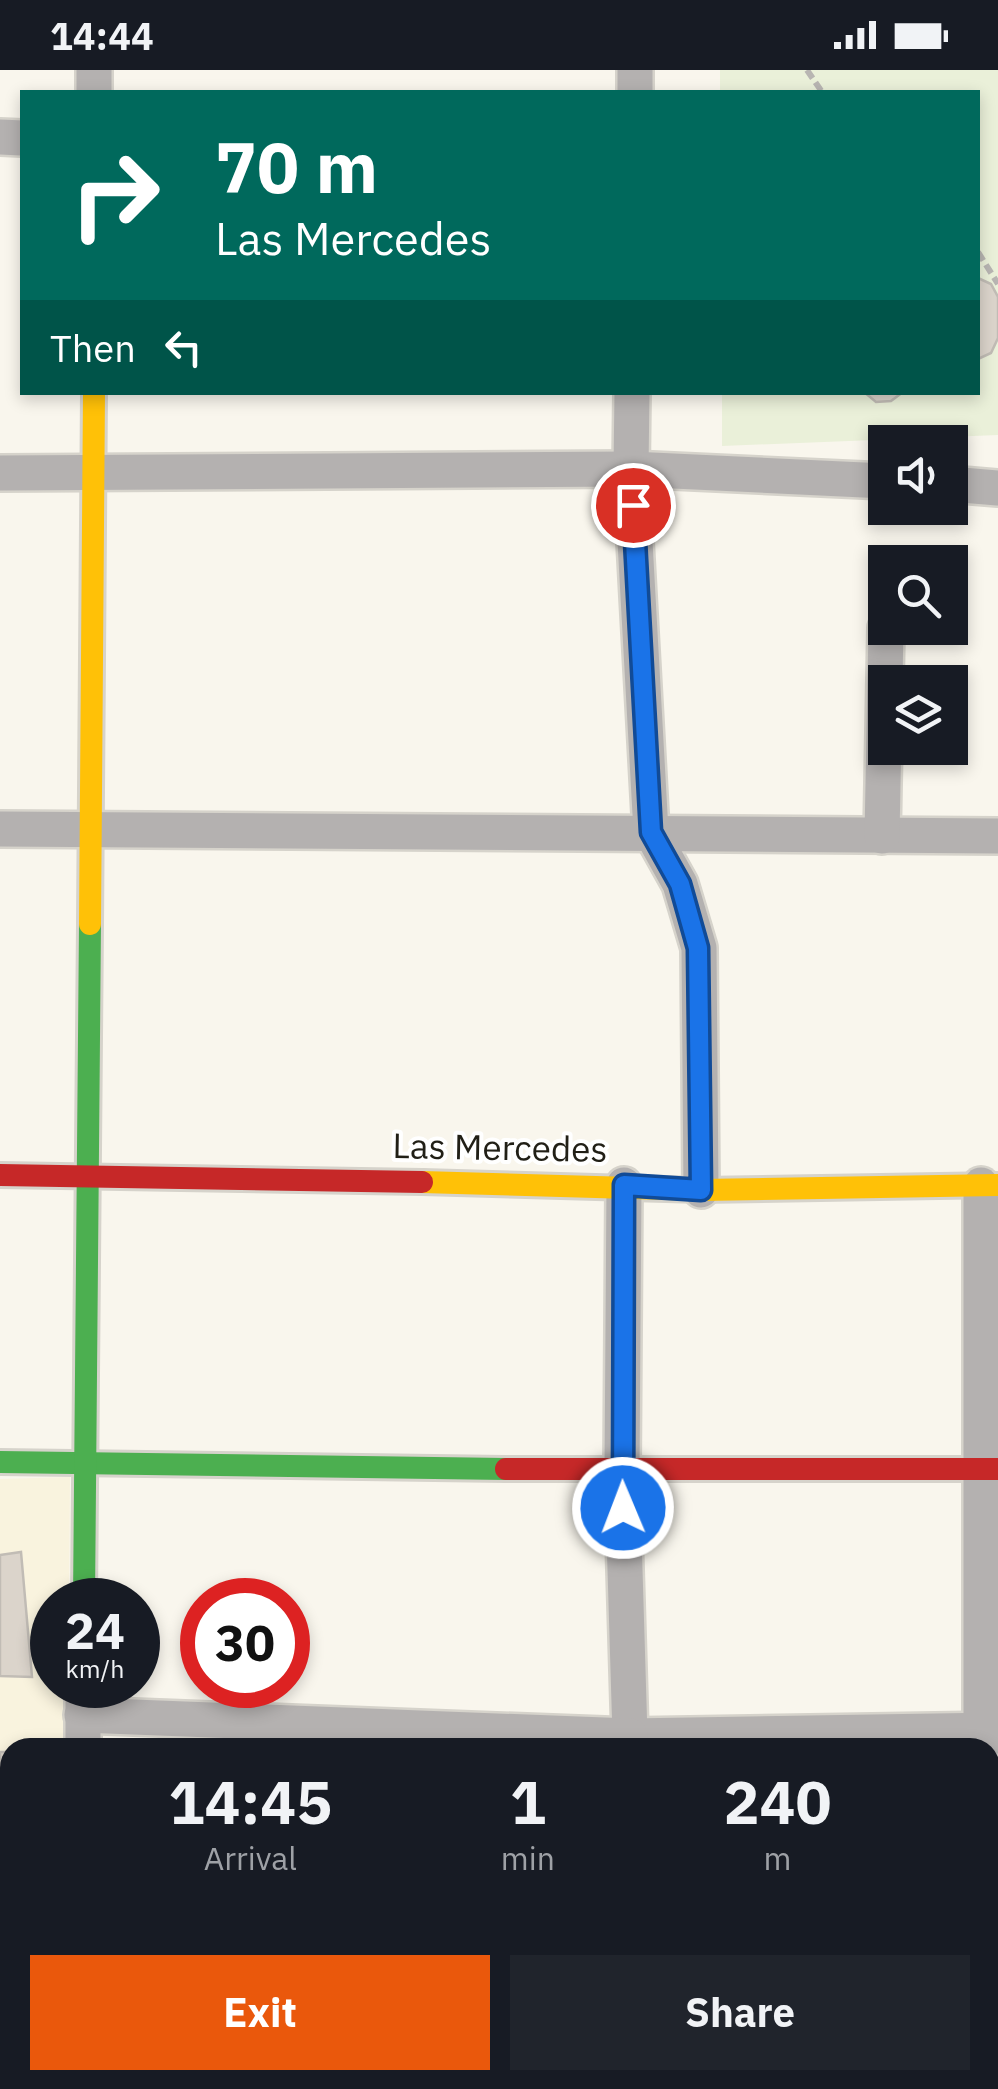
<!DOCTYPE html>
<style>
body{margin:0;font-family:"IBM Plex Sans",sans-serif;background:#20242c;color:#f1f3f6;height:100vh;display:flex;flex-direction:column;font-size:38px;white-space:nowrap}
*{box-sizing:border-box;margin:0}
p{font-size:32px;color:#9ea1a6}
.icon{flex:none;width:55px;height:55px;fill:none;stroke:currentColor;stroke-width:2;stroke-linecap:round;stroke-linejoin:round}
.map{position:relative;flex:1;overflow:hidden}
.sheet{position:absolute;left:0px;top:1668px;width:1000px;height:352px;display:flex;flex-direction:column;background:#171b24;border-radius:30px 30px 0 0;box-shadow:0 5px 15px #0003}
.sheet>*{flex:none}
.banner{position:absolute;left:20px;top:20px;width:960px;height:305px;border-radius:0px;box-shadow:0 5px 15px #0003;background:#00695c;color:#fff;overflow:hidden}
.fabs{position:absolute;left:868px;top:355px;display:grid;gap:20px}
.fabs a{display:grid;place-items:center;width:100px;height:100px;border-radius:0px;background:#171b24;box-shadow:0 5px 15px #0003;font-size:50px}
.speed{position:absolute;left:30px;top:1508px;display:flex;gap:20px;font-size:50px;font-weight:700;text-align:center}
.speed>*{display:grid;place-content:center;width:130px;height:130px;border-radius:50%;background:#171b24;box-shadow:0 5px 15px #0003;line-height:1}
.speed small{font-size:25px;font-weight:400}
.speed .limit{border:15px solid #d22;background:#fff;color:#111}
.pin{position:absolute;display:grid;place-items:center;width:85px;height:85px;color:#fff;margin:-42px;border:5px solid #fff;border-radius:50%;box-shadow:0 2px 10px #0007}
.me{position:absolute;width:110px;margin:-55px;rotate:359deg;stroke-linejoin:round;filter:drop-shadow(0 0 8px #0008)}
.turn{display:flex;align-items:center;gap:35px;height:210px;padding:0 30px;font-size:45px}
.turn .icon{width:130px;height:130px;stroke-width:2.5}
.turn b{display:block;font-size:70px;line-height:85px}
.then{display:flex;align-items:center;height:95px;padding:0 30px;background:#0003;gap:20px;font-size:38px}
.eta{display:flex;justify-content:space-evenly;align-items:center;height:170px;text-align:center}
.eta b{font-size:60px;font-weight:700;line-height:70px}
.primary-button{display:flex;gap:20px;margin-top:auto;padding:20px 30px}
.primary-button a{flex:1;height:115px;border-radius:0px;background:#ea580c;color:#fff;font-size:40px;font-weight:700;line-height:115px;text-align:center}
.primary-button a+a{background:#20242c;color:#f1f3f6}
.status{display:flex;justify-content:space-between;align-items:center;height:70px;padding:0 50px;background:#171b24;direction:ltr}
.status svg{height:28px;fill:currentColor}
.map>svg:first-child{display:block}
.built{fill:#f9f3de}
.green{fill:#eaf0d9}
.building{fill:#dbd4cb;stroke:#c1bcb5;stroke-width:2.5}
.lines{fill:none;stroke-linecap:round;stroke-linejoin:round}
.street-casing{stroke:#d6d3cb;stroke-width:40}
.fast-casing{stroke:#d6d3cb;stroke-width:28}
.slow-casing{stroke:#d6d3cb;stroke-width:28}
.jam-casing{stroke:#d6d3cb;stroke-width:28}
.path{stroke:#b8b5b2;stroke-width:6;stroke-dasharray:10 5;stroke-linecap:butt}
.street{stroke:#b4b1b0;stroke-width:35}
.fast{stroke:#4caf50;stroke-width:22}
.slow{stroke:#ffc107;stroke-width:22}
.jam{stroke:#c62828;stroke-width:22}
.route-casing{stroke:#114b97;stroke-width:25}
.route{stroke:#1a73e8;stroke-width:18}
.labels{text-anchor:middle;stroke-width:8;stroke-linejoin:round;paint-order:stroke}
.street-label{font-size:35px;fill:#211f16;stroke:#fff}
</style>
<div class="status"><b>14:44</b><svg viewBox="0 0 49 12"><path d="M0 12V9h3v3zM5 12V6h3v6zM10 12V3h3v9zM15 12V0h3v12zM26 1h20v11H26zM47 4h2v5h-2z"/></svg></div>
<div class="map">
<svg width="998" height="2019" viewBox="0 0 998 2019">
<rect width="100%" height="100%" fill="#f9f6ed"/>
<path class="built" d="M70 1407 69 1530H52V1615H69L68 1677 10 1678V1799H0V1409Z"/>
<g class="green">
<path d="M720 0H998V365L722 376V323L978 322V22H720Z"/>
<path d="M0 1809H10V2010H58L57 2019H0Z"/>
</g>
<g class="building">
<path d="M978 208 991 214 998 227V268L991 283 978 289Z"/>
<path d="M864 322H903L891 331 876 332Z"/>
<path d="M21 1482 32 1607 0 1606V1485Z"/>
<rect x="0" y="1682" width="10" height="52"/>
</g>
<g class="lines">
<defs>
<g id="street">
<path d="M94 0V22"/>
<path d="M635 22V0"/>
<path d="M0 67 22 68"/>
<path d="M632 322 631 399 651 762 680 814 699 878 701 1120"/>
<path d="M0 403 631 399 885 411"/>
<path d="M950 414 998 418"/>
<path d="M0 759 998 766"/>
<path d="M882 766 886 558"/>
<path d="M624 1115 622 1400 630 1666 998 1660"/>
<path d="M82 1645 630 1666"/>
<path d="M83 1678V1615"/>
<path d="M981 1678V1115"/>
<path d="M83 2019V2010"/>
</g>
<g id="fast">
<path d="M0 1392 506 1399"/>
<path d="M84 1530 90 854"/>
</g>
<g id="slow">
<path d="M90 854 94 322"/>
<path d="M422 1112 701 1120 998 1115"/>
</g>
<g id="jam">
<path d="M0 1105 422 1112"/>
<path d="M506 1399H998"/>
</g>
</defs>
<use href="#street" class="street-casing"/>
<use href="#fast" class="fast-casing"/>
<use href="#slow" class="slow-casing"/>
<use href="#jam" class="jam-casing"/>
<g class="path">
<path d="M807 0 822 22"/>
<path d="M978 182 998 214"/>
</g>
<use href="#street" class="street"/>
<use href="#fast" class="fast"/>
<use href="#slow" class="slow"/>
<use href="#jam" class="jam"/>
</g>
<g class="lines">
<defs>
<path id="route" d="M623 1438 624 1115 701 1120 698 878 680 814 651 762 633 435"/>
</defs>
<use href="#route" class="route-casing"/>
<use href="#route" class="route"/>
</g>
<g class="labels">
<g class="street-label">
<text transform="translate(500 1078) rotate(1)" y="12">Las Mercedes</text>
</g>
</g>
</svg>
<div class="fabs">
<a><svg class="icon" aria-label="sound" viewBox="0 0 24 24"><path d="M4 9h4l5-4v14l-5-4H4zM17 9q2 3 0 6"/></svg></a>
<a><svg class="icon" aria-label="search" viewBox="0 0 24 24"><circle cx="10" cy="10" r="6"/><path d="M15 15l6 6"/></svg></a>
<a><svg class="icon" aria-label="layers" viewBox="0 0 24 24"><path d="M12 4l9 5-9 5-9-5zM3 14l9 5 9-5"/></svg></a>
</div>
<div class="speed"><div>24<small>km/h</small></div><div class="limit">30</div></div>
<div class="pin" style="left:633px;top:435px;background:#d93025"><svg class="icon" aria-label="arrive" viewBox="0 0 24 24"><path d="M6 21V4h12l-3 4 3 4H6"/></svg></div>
<svg class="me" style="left:623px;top:1438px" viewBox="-20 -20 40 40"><circle r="17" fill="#1a73e8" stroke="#fff" stroke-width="3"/><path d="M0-11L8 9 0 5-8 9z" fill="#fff"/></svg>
<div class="banner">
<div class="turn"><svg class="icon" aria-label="right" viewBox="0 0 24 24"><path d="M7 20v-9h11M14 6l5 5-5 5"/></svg><div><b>70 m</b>Las Mercedes</div></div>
<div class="then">Then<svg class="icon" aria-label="left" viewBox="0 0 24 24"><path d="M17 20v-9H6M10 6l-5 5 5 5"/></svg></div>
</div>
<section class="sheet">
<div class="eta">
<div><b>14:45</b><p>Arrival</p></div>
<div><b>1</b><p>min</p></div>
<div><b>240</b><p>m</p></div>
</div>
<div class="primary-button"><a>Exit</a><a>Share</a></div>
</section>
</div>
